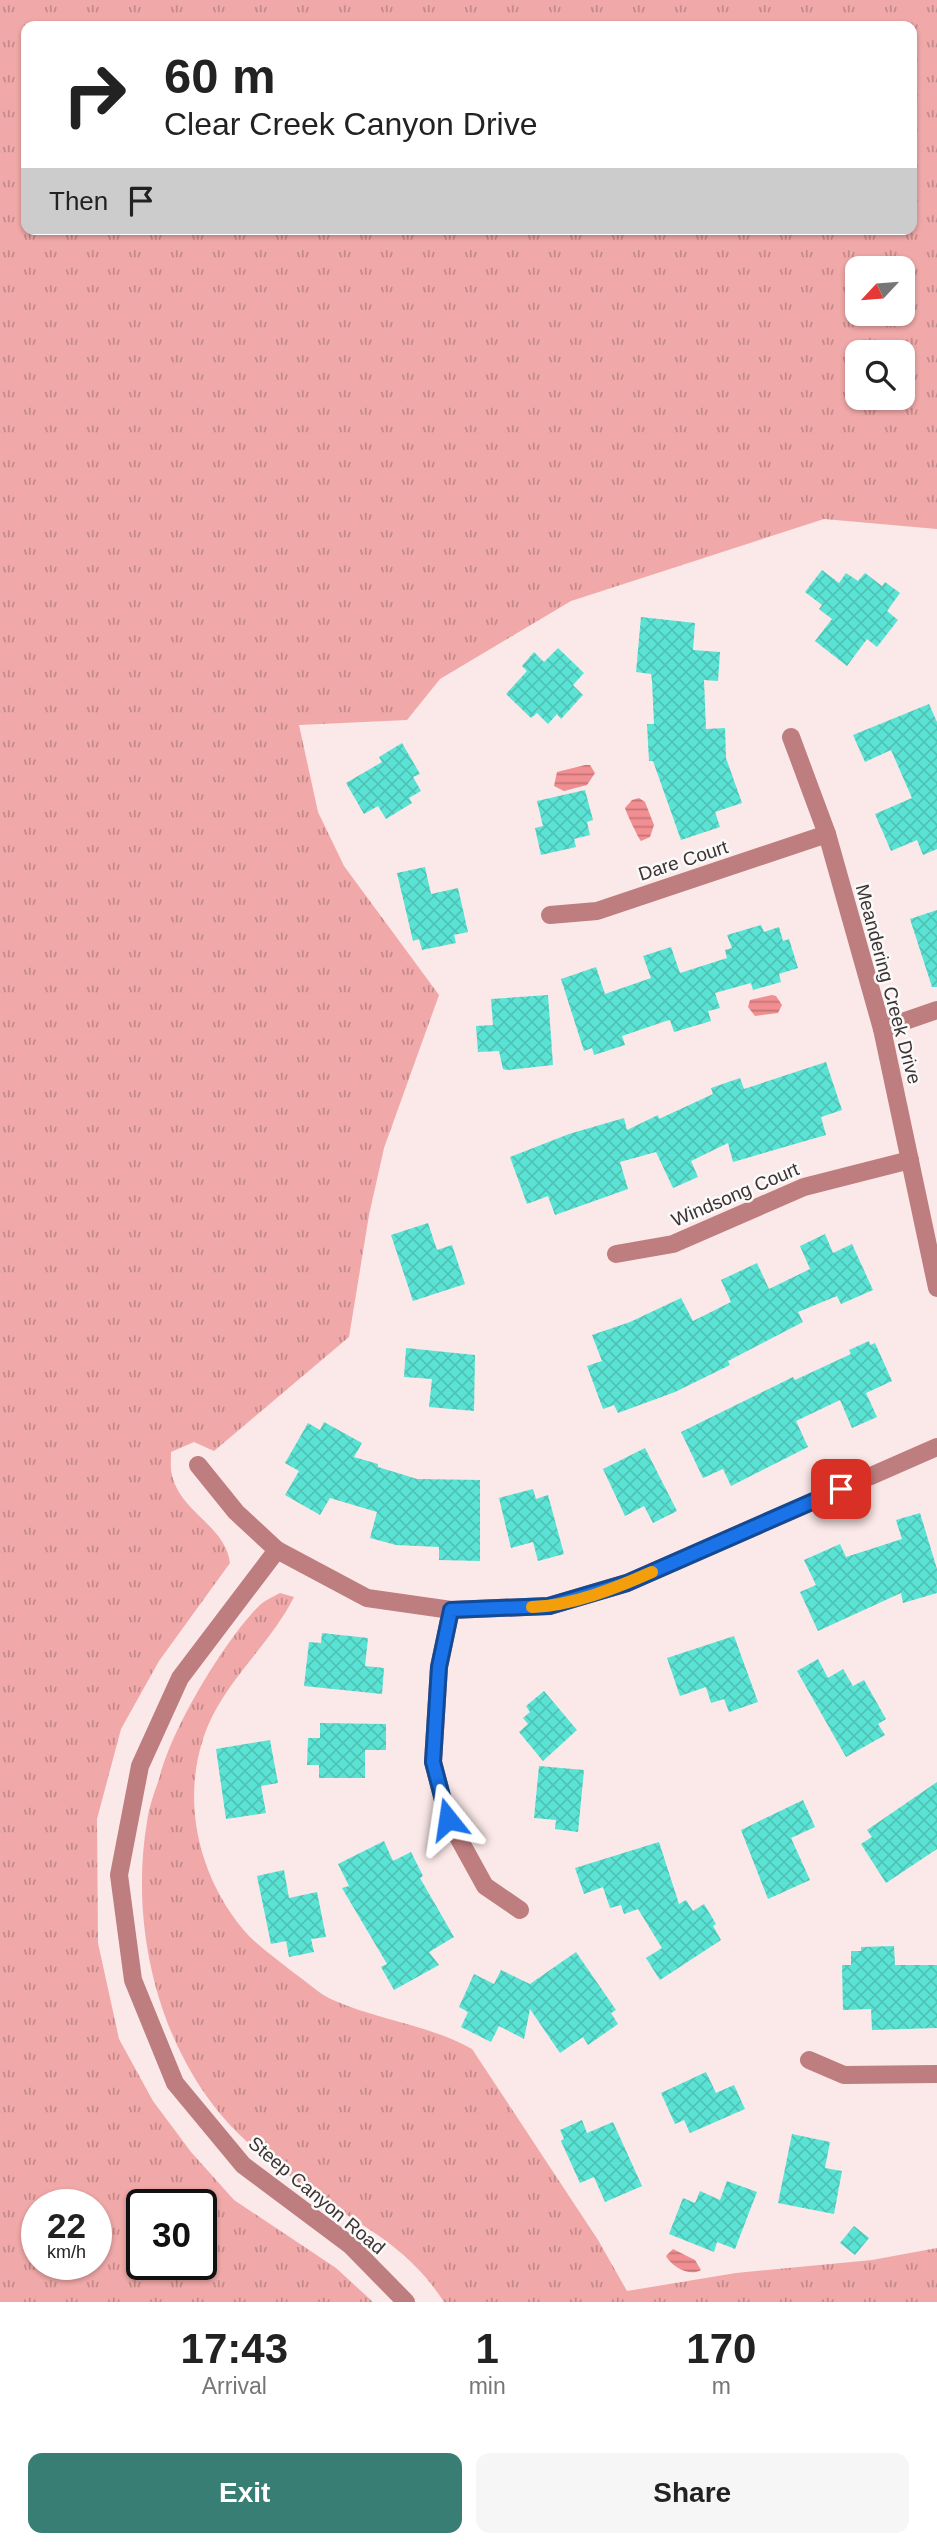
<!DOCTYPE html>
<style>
body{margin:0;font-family:Arial,sans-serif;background:#f6f6f6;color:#222;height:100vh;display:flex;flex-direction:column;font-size:26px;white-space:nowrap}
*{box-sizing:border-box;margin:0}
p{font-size:23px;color:#767676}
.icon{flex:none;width:38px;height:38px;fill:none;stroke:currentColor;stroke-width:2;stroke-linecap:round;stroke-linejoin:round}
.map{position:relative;height:2302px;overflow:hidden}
.side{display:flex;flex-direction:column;background:#fff;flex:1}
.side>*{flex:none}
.hud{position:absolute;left:21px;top:21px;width:896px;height:214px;border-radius:14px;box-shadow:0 2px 5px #0004;background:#fff;color:#222;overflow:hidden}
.needle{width:46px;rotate:244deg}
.buttons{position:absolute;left:845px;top:256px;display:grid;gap:14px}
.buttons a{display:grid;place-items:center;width:70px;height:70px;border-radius:14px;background:#fff;box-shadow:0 2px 5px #0004;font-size:35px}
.speed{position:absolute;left:21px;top:2189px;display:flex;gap:14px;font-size:35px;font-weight:700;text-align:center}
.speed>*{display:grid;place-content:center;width:91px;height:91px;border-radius:50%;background:#fff;box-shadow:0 2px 5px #0004;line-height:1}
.speed small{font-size:18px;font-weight:400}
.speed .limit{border:4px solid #111;border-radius:10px;background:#fff;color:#111}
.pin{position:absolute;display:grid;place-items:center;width:60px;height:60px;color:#fff;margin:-30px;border-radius:14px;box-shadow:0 4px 10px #0006}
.me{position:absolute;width:77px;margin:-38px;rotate:345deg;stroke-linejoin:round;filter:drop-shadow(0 0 5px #0008)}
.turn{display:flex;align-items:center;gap:24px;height:147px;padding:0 28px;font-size:32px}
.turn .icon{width:91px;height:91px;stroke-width:2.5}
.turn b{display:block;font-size:49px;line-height:60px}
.then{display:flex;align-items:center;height:66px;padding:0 28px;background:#0003;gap:14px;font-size:26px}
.eta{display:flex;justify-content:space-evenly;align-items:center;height:119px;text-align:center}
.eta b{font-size:42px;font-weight:700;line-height:49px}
.cta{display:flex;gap:14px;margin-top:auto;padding:14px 28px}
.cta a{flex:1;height:80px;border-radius:14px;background:#387e75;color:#fff;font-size:28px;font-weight:700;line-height:80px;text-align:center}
.cta a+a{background:#f6f6f6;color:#222}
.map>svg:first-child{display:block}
.grass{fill:url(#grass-tufts);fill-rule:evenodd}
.water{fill:url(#water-rules)}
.building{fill:url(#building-cross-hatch)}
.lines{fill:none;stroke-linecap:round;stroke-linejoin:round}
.minor{stroke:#be7d7e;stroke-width:18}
.route-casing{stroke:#114b97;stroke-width:18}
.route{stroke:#1a73e8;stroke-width:12}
.slow{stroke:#f59e0b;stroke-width:12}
.labels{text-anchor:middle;stroke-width:5;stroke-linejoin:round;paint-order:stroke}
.street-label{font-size:19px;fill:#3e3232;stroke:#fafafa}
</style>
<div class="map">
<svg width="937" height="2302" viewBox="0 0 937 2302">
<defs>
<pattern id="grass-tufts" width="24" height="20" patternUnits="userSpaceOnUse" patternTransform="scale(1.75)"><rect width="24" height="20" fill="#f0a8a8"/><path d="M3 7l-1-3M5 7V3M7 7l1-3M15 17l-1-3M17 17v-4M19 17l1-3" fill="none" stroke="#c48989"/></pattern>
<pattern id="water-rules" width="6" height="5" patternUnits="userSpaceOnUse" patternTransform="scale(1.75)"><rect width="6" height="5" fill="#f18e91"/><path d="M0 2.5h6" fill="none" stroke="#c57577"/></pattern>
<pattern id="building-cross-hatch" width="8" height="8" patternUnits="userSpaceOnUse" patternTransform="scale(1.75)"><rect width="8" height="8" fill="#5ae3d4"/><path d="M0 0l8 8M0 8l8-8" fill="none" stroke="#4fc3b6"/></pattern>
</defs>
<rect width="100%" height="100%" fill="#fbe8e8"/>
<g class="grass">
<path d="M0 0H937V529L824 519 571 601 440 679 407 720 299 725 318 812 344 866 439 995 384 1148 369 1215 349 1337 214 1451 194 1442 171 1452C171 1459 170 1468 172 1475 180 1512 225 1525 230 1563L159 1661 121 1729 97 1819 98 1943 119 2039 153 2101 191 2152 234 2200 336 2268 373 2302H0ZM26 26H912V229H26ZM858 268H903V313H858ZM858 352H903V397H858ZM37 2205H96V2264H37ZM142 2205H201V2264H142Z"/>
<path d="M280 1593 294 1597C269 1647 221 1683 203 1739 181 1807 201 1883 249 1936 262 1949 279 1961 294 1973 306 1981 319 1994 333 2000 378 2020 429 2025 472 2049L598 2240 627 2291 736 2273 872 2260 937 2248V2302H444C404 2240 354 2224 298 2182 271 2162 244 2142 222 2116 156 2038 130 1922 147 1822 149 1806 155 1791 160 1776 173 1727 223 1643 258 1607 263 1601 273 1597 280 1593Z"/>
</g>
<g class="water">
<path d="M585 765H590L595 773 587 785 564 791 554 786 557 772Z"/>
<path d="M639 798 645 802 654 825 650 837 641 841C638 838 626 812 625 808L632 800Z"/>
<path d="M772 995 776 996 782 1005 778 1013 755 1016 748 1007 750 1000Z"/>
<path d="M673 2249 695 2260 701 2270C690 2277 672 2267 666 2256Z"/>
</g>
<g class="building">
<path d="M822 570 839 583 846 573 858 581 865 573 882 586 885 582 900 593 887 611 898 620 877 647 867 639 847 666 815 641 832 619 819 609 822 605 805 592Z"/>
<path d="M641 617 695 623 693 650 720 652 718 681 704 680 706 729 725 728 726 758 742 803 715 812 720 827 681 840 653 761H649L647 724H654L652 681 651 674 636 672Z"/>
<path d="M558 648 584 673 573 685 583 695 561 719 557 714 548 724 537 713 531 718 506 694 527 671 522 666 534 652 544 662Z"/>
<path d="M929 704 937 722V849L923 855 917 840 891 851 875 814 912 798 891 750 865 762 853 735Z"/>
<path d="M402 743 420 774 413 777 421 791 409 798 412 803 386 819 378 806 364 814 346 783 382 762 379 757Z"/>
<path d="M585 790 593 820 587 822 590 835 574 839 576 847 541 855 535 828 543 826 537 801Z"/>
<path d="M425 867 431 894 458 888 468 932 454 935 456 943 422 950 419 939 413 941 397 873Z"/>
<path d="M937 910V987H932L910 919Z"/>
<path d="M761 925 764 932 779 927 783 941 789 939 798 968 779 974 781 982 753 990 751 983 715 993 720 1008 708 1011 711 1021 674 1032 670 1020 666 1021 622 1036 625 1045 594 1055 592 1048 584 1051 561 979 596 967 605 994 651 978 643 956 671 947 680 973 727 958 725 950 732 948 727 935Z"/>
<path d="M548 995 553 1065 507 1070 503 1069 499 1051 478 1052 476 1026 493 1025 491 999Z"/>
<path d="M826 1062 842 1110 821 1117 826 1135 733 1162 728 1143 691 1161 698 1177 673 1188 656 1152 620 1162 628 1189 555 1215 548 1196 527 1204 510 1157 569 1134 624 1118 627 1130 658 1115 659 1119 713 1094 711 1088 740 1078 744 1089Z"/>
<path d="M428 1223 437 1250 452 1245 465 1284 413 1301 391 1235Z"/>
<path d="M825 1234 833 1253 852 1244 873 1290 841 1304 837 1296 798 1312 803 1322 728 1361 730 1365 675 1392 618 1413 614 1405 603 1409 587 1366 602 1361 592 1335 630 1322 681 1298 693 1321 731 1302 721 1280 757 1263 769 1289 810 1269 800 1246Z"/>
<path d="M869 1341 870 1345 875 1343 892 1381 866 1393 877 1417 852 1428 840 1400 796 1421 808 1447 731 1486 723 1469 703 1478 681 1432 793 1377 795 1380 851 1354 849 1350Z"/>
<path d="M406 1348 475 1355 474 1411 429 1407 432 1379 404 1377Z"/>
<path d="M324 1422 362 1443 354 1457 378 1464V1467L417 1479 480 1480V1561L439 1560V1547L396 1545 370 1538 377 1512 330 1498 320 1515 285 1495 299 1471 285 1463 308 1423 320 1430Z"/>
<path d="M645 1448 677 1511 653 1523 644 1506 625 1516 603 1469Z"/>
<path d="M533 1489 536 1499 548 1495 564 1554 538 1561 533 1542 511 1548 499 1498Z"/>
<path d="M920 1513 937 1569V1593L903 1603 901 1593 818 1631 800 1592 816 1585 804 1560 840 1544 846 1557 902 1539 896 1520Z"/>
<path d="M322 1633 368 1638 365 1666 384 1668 382 1694 304 1686 309 1642 321 1643Z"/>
<path d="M734 1636 758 1702 729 1712 724 1699 711 1703 706 1687 680 1696 667 1658Z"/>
<path d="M818 1659 828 1678 843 1669 853 1686 864 1680 886 1719 878 1724 885 1735 846 1757 797 1671Z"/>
<path d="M544 1691 577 1730 543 1761 519 1732 528 1724 523 1718 530 1712 526 1706Z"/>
<path d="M320 1723 386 1724V1750H365V1778H319V1765H307L308 1738H320Z"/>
<path d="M270 1740 278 1783 261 1786 266 1813 226 1819 216 1749Z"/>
<path d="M539 1766 584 1770 578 1832 555 1829 556 1820 534 1818Z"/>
<path d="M937 1782V1849L886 1883 861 1844 872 1837 867 1830Z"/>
<path d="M803 1800 815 1827 791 1838 810 1880 768 1899 741 1830Z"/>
<path d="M384 1841 393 1861 411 1852 423 1876 420 1878 454 1937 429 1952 439 1965 394 1990 381 1967 387 1964 342 1888 349 1886 338 1864Z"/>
<path d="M659 1842 679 1904 686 1900 693 1911 704 1904 716 1924 713 1926 721 1940 660 1980 646 1958 662 1948 638 1909 624 1914 621 1905 610 1908 603 1887 584 1894 575 1868Z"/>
<path d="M284 1870 289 1898 317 1892 326 1937 311 1939 314 1952 289 1957 286 1941 271 1944 257 1876Z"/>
<path d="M894 1946 895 1965H937V2028L872 2030 871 2009 843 2010 842 1965H851V1951H861V1947Z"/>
<path d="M576 1952 616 2010 611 2013 618 2024 588 2045 583 2037 560 2053 530 2009 524 2039 499 2026 491 2042 461 2027 468 2012 459 2007 474 1974 494 1984 501 1970 530 1984Z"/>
<path d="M706 2072 716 2093 734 2085 745 2109 690 2133 684 2120 675 2124 661 2093Z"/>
<path d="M582 2120 587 2133 613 2122 642 2186 605 2202 594 2177 580 2183 561 2141 564 2139 560 2130Z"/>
<path d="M792 2134 830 2142 825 2168 842 2171 834 2214 778 2203Z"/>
<path d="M727 2181 757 2192 735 2249 717 2242 714 2252 669 2234 683 2198 695 2203 700 2191 720 2200Z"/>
<path d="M854 2226 869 2238 855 2255 840 2243Z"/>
</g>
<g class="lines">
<g class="minor">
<path d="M791 737 827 834 882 1029 937 1288"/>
<path d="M550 915 597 911 827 834"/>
<path d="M882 1029 937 1010"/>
<path d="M616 1254 673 1244 804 1187 910 1160"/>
<path d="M198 1465 236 1512 277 1550 367 1598 451 1610 549 1606 627 1583 937 1447"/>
<path d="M277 1550 180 1678 140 1766 119 1875 133 1980 175 2083 243 2165 350 2245 406 2302"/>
<path d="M451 1610 439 1667 433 1762 448 1819 485 1886 520 1910"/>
<path d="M809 2060 844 2075 937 2074"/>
</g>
</g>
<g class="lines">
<defs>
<path id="route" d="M448 1819 433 1762 439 1667 451 1610 549 1606 627 1583 841 1489"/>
</defs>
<use href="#route" class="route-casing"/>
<use href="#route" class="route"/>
<path class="slow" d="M532 1607C572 1606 616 1588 652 1572"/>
</g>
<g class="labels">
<g class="street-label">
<text transform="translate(683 860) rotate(-18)" y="7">Dare Court</text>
<text transform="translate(889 984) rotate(75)" y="7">Meandering Creek Drive</text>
<text transform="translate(735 1194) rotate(-23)" y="7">Windsong Court</text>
<text transform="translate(317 2195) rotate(40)" y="7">Steep Canyon Road</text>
</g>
</g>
</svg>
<div class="buttons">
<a><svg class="needle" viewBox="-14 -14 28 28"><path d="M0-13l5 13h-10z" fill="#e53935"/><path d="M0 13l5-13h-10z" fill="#767676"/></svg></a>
<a><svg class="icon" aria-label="search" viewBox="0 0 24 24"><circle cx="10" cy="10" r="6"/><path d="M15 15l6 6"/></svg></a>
</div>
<div class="speed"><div>22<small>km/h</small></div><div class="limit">30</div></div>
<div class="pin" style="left:841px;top:1489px;background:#d93025"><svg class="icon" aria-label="arrive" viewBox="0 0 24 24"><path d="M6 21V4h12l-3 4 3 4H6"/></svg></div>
<svg class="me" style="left:448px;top:1819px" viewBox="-20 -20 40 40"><path d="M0-17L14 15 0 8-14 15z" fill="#1a73e8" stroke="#fff" stroke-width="4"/></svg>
<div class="hud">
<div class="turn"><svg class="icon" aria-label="right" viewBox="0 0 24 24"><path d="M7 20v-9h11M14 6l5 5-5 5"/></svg><div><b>60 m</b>Clear Creek Canyon Drive</div></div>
<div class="then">Then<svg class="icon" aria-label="arrive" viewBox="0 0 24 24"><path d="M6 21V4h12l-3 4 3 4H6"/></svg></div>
</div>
</div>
<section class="side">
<div class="eta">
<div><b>17:43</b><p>Arrival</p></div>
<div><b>1</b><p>min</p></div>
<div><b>170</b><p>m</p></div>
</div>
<div class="cta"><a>Exit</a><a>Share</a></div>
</section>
